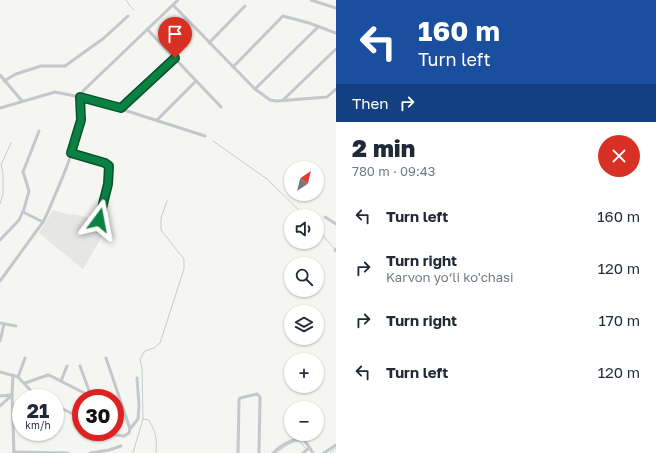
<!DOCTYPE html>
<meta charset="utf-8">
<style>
body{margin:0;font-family:"Golos Text",sans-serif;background:#f6f6f7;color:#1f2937;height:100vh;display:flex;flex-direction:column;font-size:15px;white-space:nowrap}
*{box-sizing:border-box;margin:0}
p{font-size:13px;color:#747a83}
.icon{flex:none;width:22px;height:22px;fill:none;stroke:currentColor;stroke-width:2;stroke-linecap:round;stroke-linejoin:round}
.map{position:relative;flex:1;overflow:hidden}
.sheet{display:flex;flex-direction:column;background:#fff;width:320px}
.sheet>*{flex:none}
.top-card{background:#1a4fa0;color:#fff;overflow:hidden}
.needle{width:26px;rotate:35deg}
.controls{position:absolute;left:284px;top:161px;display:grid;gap:8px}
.controls a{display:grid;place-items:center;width:40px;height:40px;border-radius:50%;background:#fff;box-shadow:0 1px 3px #0004;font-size:20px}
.speed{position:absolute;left:12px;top:389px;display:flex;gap:8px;font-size:20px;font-weight:700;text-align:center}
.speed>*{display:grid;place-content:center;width:52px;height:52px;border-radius:50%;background:#fff;box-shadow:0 1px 3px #0004;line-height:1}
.speed small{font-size:10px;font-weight:400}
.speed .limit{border:6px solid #d22;background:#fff;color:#111}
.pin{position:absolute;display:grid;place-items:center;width:34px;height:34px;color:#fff;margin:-41px -17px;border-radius:50% 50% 50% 0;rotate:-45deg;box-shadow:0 0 4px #0007}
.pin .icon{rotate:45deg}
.me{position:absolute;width:44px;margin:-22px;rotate:13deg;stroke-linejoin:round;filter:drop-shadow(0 0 3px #0008)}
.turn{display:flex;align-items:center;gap:14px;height:84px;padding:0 16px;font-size:18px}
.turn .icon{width:52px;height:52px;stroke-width:2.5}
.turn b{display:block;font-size:28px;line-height:34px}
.then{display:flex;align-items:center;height:38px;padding:0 16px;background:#0003;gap:8px;font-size:15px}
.round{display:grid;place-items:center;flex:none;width:42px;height:42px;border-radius:21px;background:#f6f6f7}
.summary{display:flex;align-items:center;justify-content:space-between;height:68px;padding:0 16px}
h1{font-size:24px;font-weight:800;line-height:30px}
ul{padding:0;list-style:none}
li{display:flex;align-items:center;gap:12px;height:52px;padding:0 16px}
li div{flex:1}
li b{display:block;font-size:15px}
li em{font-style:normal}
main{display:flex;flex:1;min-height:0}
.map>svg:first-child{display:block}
.built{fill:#e6e6e5}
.green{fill:#d5ddd2}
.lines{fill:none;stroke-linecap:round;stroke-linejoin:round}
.stream{stroke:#c2cbd2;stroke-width:1}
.minor{stroke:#c4c7cb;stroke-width:3}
.route-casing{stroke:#07532c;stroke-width:10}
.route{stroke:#0b8043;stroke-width:7}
</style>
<main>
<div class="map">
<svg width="336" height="453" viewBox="0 0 336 453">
<rect width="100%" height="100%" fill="#f5f6f1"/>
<path class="built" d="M53 210 70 215 75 214 104 223 107 228 83 269 39 233Z"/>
<path class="green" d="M87 220 102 227 99 234 83 227Z"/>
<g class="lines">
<g class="stream">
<path d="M126 0 130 6 134 10"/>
<path d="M213 141 267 179 305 216"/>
<path d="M0 204 3 194V173L1 165 11 143"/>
<path d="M317 229 334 248"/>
<path d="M143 419 149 420C156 433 157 438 156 453"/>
<path d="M133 453 143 419 142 368 140 359 145 351 154 348 160 343 184 269V259L161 230V218L167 201"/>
<path d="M276 453C281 449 295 438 301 442 302 443 304 447 305 448"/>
<path d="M330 453 336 448"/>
</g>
<g class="minor">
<path d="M311 0 336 8"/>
<path d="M173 5 255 89 270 100 277 101 327 97 336 89"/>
<path d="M147 29 221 107"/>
<path d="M209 43 245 6"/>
<path d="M233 67 283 16 309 23 336 33"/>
<path d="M0 75 22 101"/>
<path d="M4 81 16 74 41 66H65L104 38 128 16"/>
<path d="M255 89 318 27"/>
<path d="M283 100 336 49"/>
<path d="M0 108 55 92 80 97 121 109 205 136"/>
<path d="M121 109 175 58"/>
<path d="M157 120 196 81"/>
<path d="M71 153 105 163 109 166 108 184 99 220"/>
<path d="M23 212 43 222"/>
<path d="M325 217 336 224"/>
<path d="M0 240 19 220 24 209 29 191 23 172 39 131"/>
<path d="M336 249 335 250 336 251"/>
<path d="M0 281 43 222 47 214C59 186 72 157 79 128 83 117 77 102 83 91L178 0"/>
<path d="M0 323 16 326"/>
<path d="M0 341 4 324"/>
<path d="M106 358 130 429"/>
<path d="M80 366 91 396"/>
<path d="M0 372 18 377 35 395 41 398"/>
<path d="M13 375 12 395 14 453"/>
<path d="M18 377 25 358"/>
<path d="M61 381 67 366"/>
<path d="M25 383 48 375 51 376 92 397"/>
<path d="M0 396 12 395"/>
<path d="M55 405 81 418"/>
<path d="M0 406 12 395"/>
<path d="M108 432 115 435 124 436 129 433 130 429 138 419 139 405 137 378"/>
<path d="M14 452 68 453"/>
<path d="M90 453 109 450 121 446"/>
<path d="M238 453 239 400 240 398 257 394 260 397 259 453"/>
<path d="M273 453C280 446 291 440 301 438L305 441 313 453"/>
<path d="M303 453 309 448"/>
<path d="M324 453 336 445"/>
</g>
</g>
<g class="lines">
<defs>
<path id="route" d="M99 220 108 184 109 166 105 163 71 153 81 120 80 97 121 108 175 58"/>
</defs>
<use href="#route" class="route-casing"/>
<use href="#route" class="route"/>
</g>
</svg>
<div class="controls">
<a><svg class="needle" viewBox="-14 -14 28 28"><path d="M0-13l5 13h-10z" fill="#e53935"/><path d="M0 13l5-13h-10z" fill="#747a83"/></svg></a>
<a><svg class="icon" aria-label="sound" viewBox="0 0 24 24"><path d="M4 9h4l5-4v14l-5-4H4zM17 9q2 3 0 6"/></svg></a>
<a><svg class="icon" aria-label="search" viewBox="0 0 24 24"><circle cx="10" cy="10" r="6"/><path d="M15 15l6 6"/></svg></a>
<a><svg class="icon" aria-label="layers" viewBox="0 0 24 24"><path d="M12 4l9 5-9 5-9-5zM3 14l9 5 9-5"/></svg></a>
<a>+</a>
<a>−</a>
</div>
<div class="speed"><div>21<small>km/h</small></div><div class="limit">30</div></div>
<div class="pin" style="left:175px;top:58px;background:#d93025"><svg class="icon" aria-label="arrive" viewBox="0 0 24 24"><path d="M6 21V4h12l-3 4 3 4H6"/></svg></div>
<svg class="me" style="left:99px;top:220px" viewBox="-20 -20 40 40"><path d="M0-17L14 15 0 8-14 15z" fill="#0b8043" stroke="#fff" stroke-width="4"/></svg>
</div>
<section class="sheet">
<div class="top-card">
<div class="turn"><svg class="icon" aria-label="left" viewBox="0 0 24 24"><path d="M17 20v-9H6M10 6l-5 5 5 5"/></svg><div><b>160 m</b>Turn left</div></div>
<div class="then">Then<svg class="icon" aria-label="right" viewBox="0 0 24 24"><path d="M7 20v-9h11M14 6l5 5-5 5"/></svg></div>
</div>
<div class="summary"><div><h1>2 min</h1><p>780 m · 09:43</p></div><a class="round" style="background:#d93025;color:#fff"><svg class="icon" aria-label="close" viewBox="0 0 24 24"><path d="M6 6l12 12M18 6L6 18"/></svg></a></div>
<ul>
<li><svg class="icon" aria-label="left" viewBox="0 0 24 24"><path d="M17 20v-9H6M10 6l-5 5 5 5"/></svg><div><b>Turn left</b></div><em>160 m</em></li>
<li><svg class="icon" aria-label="right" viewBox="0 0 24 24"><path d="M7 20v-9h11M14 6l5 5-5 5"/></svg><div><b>Turn right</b><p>Karvon yo‘li ko'chasi</p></div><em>120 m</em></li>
<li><svg class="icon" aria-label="right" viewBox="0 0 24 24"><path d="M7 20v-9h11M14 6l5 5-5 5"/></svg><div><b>Turn right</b></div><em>170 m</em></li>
<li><svg class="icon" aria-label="left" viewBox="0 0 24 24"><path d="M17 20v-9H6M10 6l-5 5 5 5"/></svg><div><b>Turn left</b></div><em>120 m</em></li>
</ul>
</section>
</main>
